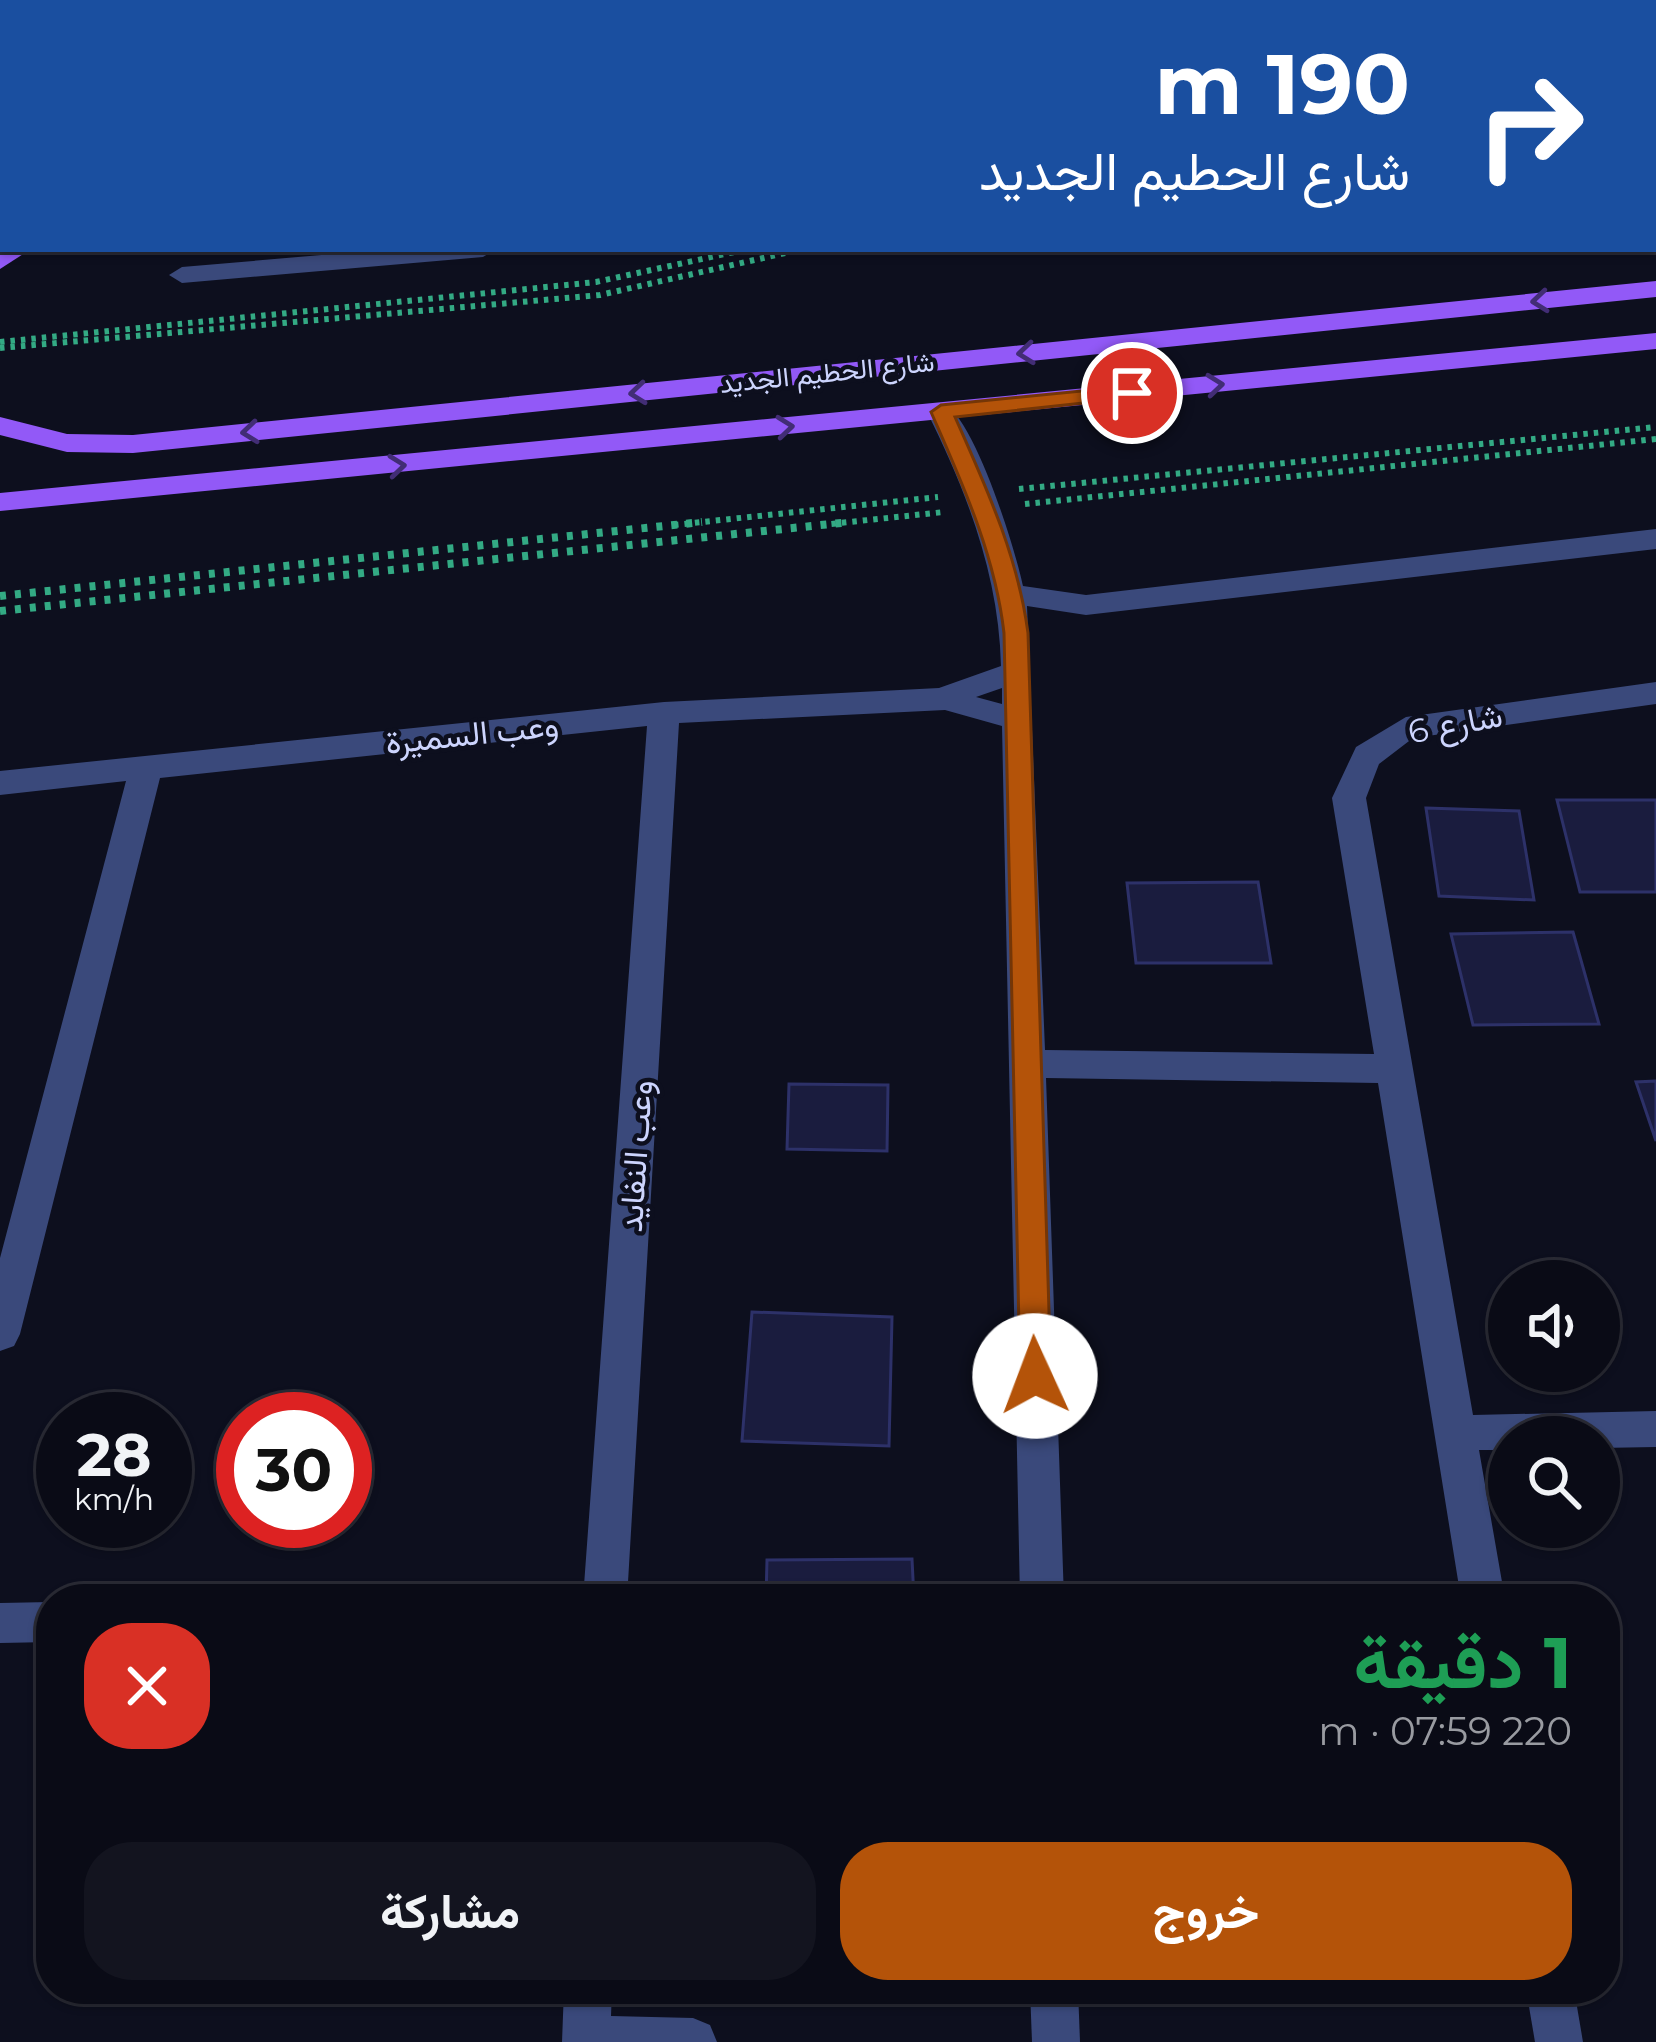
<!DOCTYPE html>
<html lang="ar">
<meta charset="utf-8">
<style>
body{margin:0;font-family:Montserrat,Vazirmatn,sans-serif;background:#13141f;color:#f1f3f6;direction:rtl;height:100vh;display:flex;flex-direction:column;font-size:45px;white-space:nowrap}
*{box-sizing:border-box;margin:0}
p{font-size:39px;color:#999ba1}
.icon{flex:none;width:66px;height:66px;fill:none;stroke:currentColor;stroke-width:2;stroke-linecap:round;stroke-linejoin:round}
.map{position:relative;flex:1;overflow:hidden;direction:ltr}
.side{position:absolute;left:36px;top:1584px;width:1584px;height:420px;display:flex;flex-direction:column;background:#0a0b16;border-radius:48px;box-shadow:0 3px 9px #0004,0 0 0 3px #2a2b35;direction:rtl}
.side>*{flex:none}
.top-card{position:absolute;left:0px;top:0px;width:1656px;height:252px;box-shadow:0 3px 9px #0004,0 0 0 3px #2a2b35;direction:rtl;background:#1a4fa0;color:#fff;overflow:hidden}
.tools{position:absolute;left:1488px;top:1260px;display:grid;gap:24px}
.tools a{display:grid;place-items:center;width:132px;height:132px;border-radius:50%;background:#0a0b16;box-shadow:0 3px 9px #0004,0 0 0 3px #2a2b35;font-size:60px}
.speed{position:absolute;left:36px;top:1392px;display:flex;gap:24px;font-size:60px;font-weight:700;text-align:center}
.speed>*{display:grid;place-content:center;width:156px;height:156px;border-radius:50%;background:#0a0b16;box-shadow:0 3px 9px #0004,0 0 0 3px #2a2b35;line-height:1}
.speed small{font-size:30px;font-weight:400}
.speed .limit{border:18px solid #d22;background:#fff;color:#111}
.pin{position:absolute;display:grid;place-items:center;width:102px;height:102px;color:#fff;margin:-51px;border:6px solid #fff;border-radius:50%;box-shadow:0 3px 12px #0007}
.me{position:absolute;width:132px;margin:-66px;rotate:358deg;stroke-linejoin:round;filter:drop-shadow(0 0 9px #0008)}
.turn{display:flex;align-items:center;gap:42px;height:252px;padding:0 48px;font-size:54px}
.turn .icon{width:156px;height:156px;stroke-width:2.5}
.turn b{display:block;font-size:84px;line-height:102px}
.round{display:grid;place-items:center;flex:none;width:126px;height:126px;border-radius:48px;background:#13141f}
.overview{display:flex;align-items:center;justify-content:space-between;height:204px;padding:0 48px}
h1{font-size:72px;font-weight:700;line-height:90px;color:#1e9e55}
.primary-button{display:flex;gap:24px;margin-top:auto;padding:24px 48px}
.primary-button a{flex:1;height:138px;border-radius:48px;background:#b45309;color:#fff;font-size:48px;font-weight:700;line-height:138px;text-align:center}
.primary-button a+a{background:#13141f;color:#f1f3f6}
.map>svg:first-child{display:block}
.building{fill:#1a1c3e;stroke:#2d3169;stroke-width:3}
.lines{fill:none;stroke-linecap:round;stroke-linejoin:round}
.path-far1{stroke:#33aa84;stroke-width:6;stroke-dasharray:4.5 6;stroke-linecap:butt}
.path{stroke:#33aa84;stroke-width:8;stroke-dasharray:6 9;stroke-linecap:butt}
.minor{fill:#3a497b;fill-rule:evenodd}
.major{fill:#9259f7;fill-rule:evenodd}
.oneway{stroke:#422d75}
.route{fill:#b45309;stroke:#753606;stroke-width:3}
.labels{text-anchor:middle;stroke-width:9;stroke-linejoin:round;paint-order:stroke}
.far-street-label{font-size:27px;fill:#ccd4fd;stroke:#0d0f1e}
.street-label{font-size:33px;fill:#ccd4fd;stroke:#0d0f1e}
</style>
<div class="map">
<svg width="1656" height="2042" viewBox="0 0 1656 2042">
<rect width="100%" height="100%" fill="#0d0f1e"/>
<g class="building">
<path d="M1557 800H1656V892H1580Z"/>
<path d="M1426 808 1519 811 1534 900 1439 896Z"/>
<path d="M1258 882 1271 963H1136L1127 883Z"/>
<path d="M1573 932 1599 1024 1473 1025 1451 934Z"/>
<path d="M1656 1081V1141L1636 1082Z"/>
<path d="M789 1084 888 1085 887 1151 787 1149Z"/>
<path d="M752 1312 892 1317 889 1446 742 1441Z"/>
<path d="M912 1559 914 1599H766L767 1560Z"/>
</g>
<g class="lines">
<g class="path-far1">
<path d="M0 342 596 282 748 249"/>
<path d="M0 348 600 295 803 249"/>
<path d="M1019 489 1656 427"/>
<path d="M1025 504 1656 439"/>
<path d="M674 525 938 497"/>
<path d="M821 525 944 512"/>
</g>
<g class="path">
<path d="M0 596 702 522"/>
<path d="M0 611 850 522"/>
</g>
<g class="minor">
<path d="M484 0H512L514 3H486Z"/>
<path d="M593 0H619L591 3Z"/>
<rect x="0" y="45" width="3" height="14"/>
<path d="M3 125V142L0 143V126Z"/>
<path d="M391 249H496L483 257 182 283 169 275 182 267Z"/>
<path d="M941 403C973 411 1016 552 1023 586L1086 595 1656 529V549L1086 615 1027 606 1045 1050 1374 1054 1332 798 1356 747 1406 717 1656 682V704L1413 738 1379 764 1366 798 1473 1415 1656 1411V1447L1599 1448V1437H1509V1450H1479L1505 1599H1461L1378 1083 1046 1078 1064 1599H1020L1002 726 945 710 679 723 627 1599H583L647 726 160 778 20 1334 14 1346 0 1351V1258L126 781 0 795V771L664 702 939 688 1001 666C999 576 967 492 927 412ZM1002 688V704L976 697Z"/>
<path d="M51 1602V1642L0 1643V1603Z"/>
<path d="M564 1989H612L611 2016 693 2018 710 2025 717 2042H562Z"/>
<path d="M1030 1989H1078L1080 2042H1032Z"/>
<path d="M1526 1989H1574L1583 2042H1535Z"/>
</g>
<g class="major">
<path d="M288 0H314L286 3Z"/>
<path d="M340 0H366L338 3Z"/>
<path d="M378 0H404L376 3Z"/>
<path d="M3 175V191L0 192V176Z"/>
<path d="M3 212V229L0 230V213Z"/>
<path d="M0 249 3 247 31 249 0 269Z"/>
<path d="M1656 281V297L133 453 67 452 0 435V417L67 434 133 435Z"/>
<path d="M1656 333V349L0 511V493Z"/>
</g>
</g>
<defs><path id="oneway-chevron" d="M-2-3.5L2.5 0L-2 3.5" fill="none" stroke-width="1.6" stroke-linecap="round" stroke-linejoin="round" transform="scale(3)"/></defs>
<g class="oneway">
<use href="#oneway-chevron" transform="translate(1540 301) rotate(174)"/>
<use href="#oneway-chevron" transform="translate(1026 353) rotate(174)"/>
<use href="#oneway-chevron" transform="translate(1215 385) rotate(-6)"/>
<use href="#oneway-chevron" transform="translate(638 393) rotate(174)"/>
<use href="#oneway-chevron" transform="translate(785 427) rotate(-6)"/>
<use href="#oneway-chevron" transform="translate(250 432) rotate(174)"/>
<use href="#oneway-chevron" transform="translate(397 466) rotate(-6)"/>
</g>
<path class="route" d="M1132 386 1143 393 1139 397 955 417C986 487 1018 556 1028 633L1051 1376 1035 1389 1020 1376 1004 633C995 554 962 483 931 412L941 405Z"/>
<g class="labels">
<g class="far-street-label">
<text transform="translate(827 373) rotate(-6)" y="9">شارع الحطيم الجديد</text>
</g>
<g class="street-label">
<text transform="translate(1455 723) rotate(-11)" y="12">شارع 6</text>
<text transform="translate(472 733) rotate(-6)" y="12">وعب السميرة</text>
<text transform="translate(635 1156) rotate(-86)" y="12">وعب النفايد</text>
</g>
</g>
</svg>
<div class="tools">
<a><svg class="icon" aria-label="sound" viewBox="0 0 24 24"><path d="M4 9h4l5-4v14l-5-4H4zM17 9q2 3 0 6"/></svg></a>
<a><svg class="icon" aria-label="search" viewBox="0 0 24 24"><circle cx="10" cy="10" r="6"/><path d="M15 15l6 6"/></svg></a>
</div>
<div class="speed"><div>28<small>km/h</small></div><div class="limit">30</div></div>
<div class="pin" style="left:1132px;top:393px;background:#d93025"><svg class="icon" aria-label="arrive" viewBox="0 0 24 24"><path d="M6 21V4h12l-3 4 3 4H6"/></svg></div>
<svg class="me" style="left:1035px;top:1376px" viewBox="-20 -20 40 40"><circle r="19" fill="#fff"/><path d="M0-13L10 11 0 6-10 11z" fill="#b45309"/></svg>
<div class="top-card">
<div class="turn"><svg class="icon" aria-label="right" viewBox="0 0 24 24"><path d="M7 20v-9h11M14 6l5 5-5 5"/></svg><div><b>190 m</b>شارع الحطيم الجديد</div></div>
</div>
<section class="side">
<div class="overview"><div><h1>1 دقيقة</h1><p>220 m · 07:59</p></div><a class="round" style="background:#d93025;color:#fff"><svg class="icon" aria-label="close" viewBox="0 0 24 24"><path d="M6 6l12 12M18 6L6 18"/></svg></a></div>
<div class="primary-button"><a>خروج</a><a>مشاركة</a></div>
</section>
</div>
